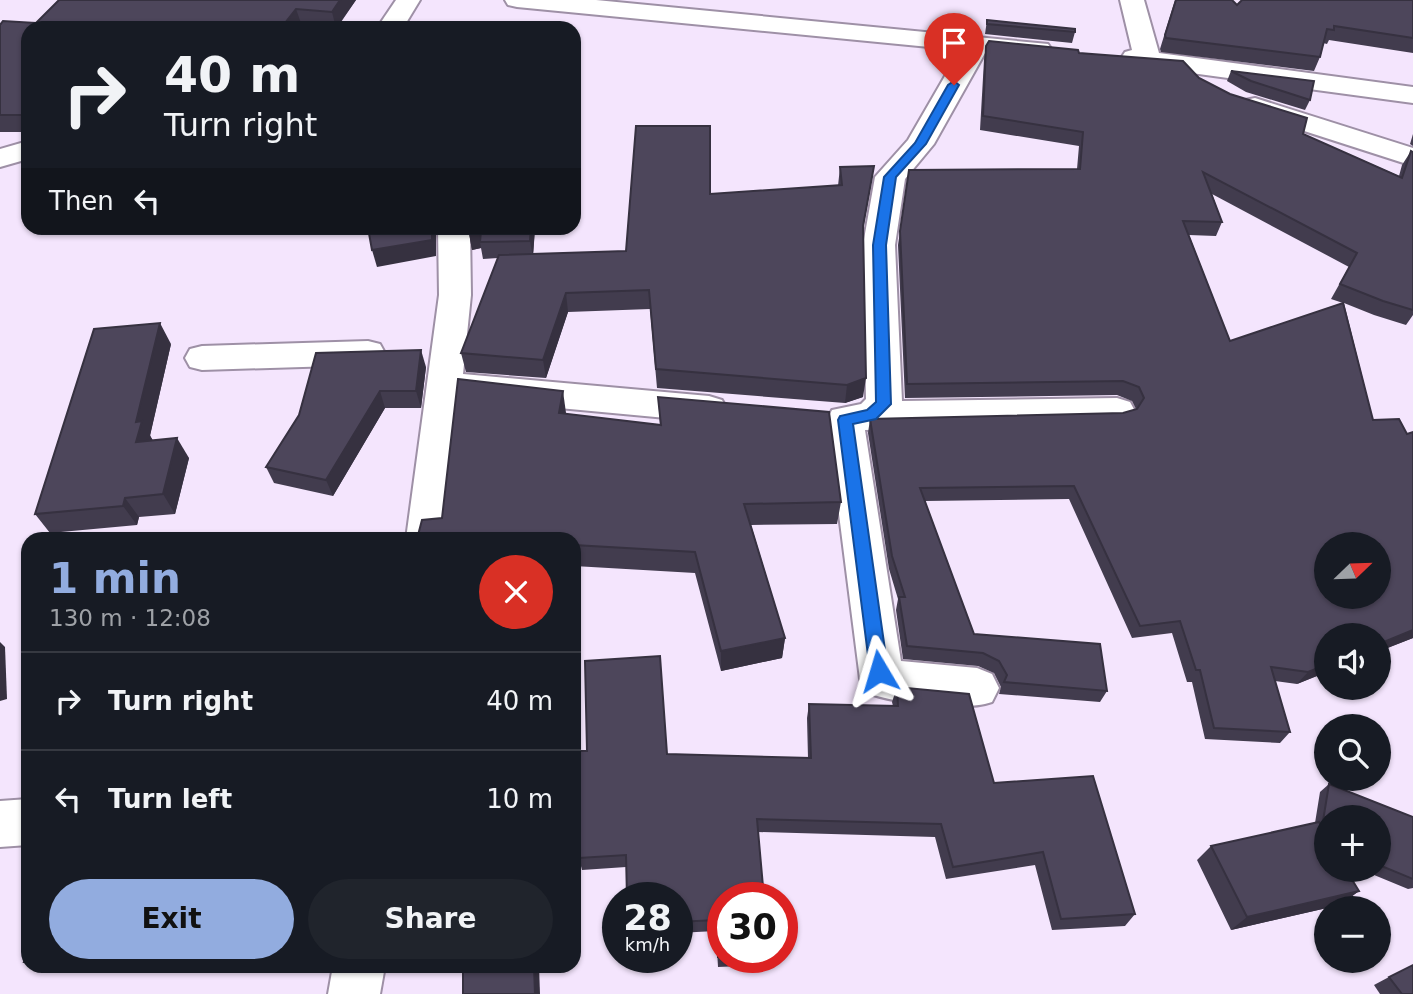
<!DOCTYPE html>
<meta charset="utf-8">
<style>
body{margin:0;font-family:"DejaVu Sans",sans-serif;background:#20242c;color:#f1f3f6;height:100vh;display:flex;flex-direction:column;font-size:26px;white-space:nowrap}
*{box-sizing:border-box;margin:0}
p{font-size:23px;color:#9ea1a6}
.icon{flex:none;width:38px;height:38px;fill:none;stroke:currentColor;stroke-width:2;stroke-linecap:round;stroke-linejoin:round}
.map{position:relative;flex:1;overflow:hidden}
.details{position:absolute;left:21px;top:532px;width:560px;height:441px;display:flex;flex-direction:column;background:#171b24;border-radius:21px;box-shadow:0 2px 5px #0004}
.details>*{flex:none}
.top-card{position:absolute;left:21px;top:21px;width:560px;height:214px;border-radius:21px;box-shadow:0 2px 5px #0004;background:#171b24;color:#f1f3f6;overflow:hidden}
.needle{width:46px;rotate:67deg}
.fabs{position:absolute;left:1314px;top:532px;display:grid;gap:14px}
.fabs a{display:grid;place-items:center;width:77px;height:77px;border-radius:50%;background:#171b24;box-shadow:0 2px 5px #0004;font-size:35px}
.speed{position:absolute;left:602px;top:882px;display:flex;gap:14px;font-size:35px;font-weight:700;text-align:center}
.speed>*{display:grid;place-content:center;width:91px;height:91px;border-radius:50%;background:#171b24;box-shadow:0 2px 5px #0004;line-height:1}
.speed small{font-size:18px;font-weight:400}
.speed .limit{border:10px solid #d22;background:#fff;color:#111}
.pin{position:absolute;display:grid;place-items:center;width:60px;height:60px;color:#fff;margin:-72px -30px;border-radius:50% 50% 50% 0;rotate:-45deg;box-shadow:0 0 7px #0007}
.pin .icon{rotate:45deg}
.me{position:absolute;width:77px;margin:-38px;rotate:353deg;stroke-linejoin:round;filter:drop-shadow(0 0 5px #0008)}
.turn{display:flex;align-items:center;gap:24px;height:147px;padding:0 28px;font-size:32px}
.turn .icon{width:91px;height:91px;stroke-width:2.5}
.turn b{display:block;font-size:49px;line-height:60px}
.then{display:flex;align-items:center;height:66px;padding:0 28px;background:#0003;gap:14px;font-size:26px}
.round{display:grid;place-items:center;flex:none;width:74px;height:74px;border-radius:37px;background:#20242c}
.summary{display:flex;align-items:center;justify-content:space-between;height:119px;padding:0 28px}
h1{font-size:42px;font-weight:700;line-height:52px;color:#92acdf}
.action{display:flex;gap:14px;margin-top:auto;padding:14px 28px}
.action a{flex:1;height:80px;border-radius:42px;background:#92acdf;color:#111;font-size:28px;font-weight:700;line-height:80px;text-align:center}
.action a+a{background:#20242c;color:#f1f3f6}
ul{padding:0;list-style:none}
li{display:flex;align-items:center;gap:21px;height:98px;padding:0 28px;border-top:2px solid #363941}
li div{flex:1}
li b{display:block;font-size:26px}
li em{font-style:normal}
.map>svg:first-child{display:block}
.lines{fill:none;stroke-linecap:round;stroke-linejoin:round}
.minor-casing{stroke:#9e90a6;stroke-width:4}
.minor{fill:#fff;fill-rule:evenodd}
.wall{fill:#423c4e;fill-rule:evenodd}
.shaded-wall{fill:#363140}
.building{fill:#4d465b;stroke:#363140;stroke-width:2;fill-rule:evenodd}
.route{fill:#1a73e8;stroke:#114b97;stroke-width:2}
</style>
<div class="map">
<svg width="1413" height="994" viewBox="0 0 1413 994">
<rect width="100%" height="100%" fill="#f4e5fd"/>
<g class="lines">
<defs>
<g id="minor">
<path d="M396 0H420L403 28H377Z"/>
<path d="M505 0H596L1048 44 1052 50 1048 56 1039 58 985 53 934 144 905 179 895 245 902 401 1117 398 1130 402 1135 411 1130 420 1117 424 865 430 901 661 977 668 992 674 999 688 992 702C964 712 896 703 867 693L860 679 827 420 832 410 861 404 866 399 863 245 875 177 908 140 960 50 517 7 508 5Z"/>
<path d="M1120 0H1144L1159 53 1413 87V103L1125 64 1121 58 1125 52 1132 50Z"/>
<path d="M1255 98 1413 148V166L1245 112 1241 106 1245 100Z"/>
<path d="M28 141V159L0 167V149Z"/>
<path d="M438 228H470L471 295 463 374 709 396 722 400 727 409 722 418 709 422 461 399 446 539H406L439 295Z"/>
<path d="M368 341 380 344 385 353 380 362 368 365 202 370 190 367 185 358 190 349 202 346Z"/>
<path d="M28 799V845L0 847V801Z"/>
<path d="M333 966H385L380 994H328Z"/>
</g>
</defs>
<use href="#minor" class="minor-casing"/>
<use href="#minor" class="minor"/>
</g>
<g class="wall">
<path d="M356 0 337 28 302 26 300 28H28V132H0V25L36 23Z"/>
<path d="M1175 0H1232L1237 5 1413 0V53L1329 40 1327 44 1323 43 1320 57 1314 71 1161 52 1160 49Z"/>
<path d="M987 20 1075 32 1072 43 985 34Z"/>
<path d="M986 46 1079 53 1199 78 1303 134 1399 176 1402 165 1411 151 1413 152V315L1406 325 1374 315 1344 303 1373 420 1407 434 1413 432V638L1297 684 1275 681 1290 732 1280 743 1205 739 1192 682H1187L1172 633 1132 638 1069 499 925 501 974 634 1107 691 1100 702 999 694 1001 687 994 673 978 666 903 659 896 610 898 599 889 569 868 433 870 419 1123 413 1136 409 1132 401 1117 395 905 398 898 245 909 170 1077 169 1079 146 980 130 984 60ZM1212 194 1349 267 1331 299 1343 303 1230 341 1189 235 1216 236 1222 222Z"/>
<path d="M1231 71 1310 100 1305 110 1246 92 1227 81Z"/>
<path d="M1413 134V146L1410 144Z"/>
<path d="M840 167 871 185 863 230V397L845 403 657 388 650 309 568 312 546 378 466 372 461 353 498 258 483 259 481 248 472 250 468 228H535L533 254 626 251 710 194 838 186Z"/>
<path d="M171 344 150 435 153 441 189 458 175 514 139 517 137 525 50 533 35 514Z"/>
<path d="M426 367 421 408H385L333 496 274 483 266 467 299 415Z"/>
<path d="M658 397 841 502 837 524 751 525 785 638 782 658 721 671 695 573 574 566V539L442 518 566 414 660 425Z"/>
<path d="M897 687 994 783 1135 914 1125 926 1052 930 1035 865 946 879 935 837 758 832 723 957H768L767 965 718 967 716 931 677 933V898L626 867 582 870 579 858 667 754 808 758 807 718 809 704 893 706 892 702Z"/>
<path d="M1329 784 1413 817V888L1408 889 1362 870H1379V817H1326V870L1359 891 1340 905 1231 930 1197 860 1211 846 1315 823 1320 792Z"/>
<path d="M30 966H266V967L40 972Z"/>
<path d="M1389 977 1413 994H1380L1374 985Z"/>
</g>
<g class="shaded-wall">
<path d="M340 0H356L336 28 332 12Z"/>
<path d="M296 9 302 26 300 28H281Z"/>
<path d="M432 228H436V256L377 267 372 250Z"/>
<path d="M531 228H535L533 257 530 241Z"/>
<path d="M481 231 480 242 481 248 472 250 469 233Z"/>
<path d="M566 293 568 312 546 378 543 360Z"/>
<path d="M160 323 171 344 150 436 154 442H136V422Z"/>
<path d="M421 350 426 367 421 408 416 391Z"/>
<path d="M866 378 863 397 845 403 847 385Z"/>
<path d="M380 391 385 408 333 496 326 480Z"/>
<path d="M563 391 566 413 563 436 559 413Z"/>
<path d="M177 438 189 458 175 514 163 494Z"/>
<path d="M125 498 139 517 137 525 123 506Z"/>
<path d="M1413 630V638L1379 651V644Z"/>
<path d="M785 638 782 658 721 671V651Z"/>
<path d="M0 642 5 647 7 699 0 701Z"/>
<path d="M1326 665V672L1297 684 1308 672Z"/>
<path d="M1359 891 1340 905 1231 930 1247 917Z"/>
<path d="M534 966H539L540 994H535Z"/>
</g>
<g class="building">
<path d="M59 0H340L332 12 296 9 281 28H225L203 26 202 28H28V111L25 115H0V25L3 21 36 23Z"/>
<path d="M1176 0H1232L1237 5 1242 0H1413V38L1334 26V30L1327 29 1320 57 1166 38 1165 35Z"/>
<path d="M987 20 1075 29V32L987 24Z"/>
<path d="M989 41 1078 50 1079 53 1183 61 1199 78 1230 94 1307 118 1303 134 1402 178 1411 151 1413 152V310L1383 301 1340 284 1357 253 1203 172 1222 222 1183 221 1230 341 1343 303 1373 420 1399 419 1407 434 1413 432V630L1379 644V635H1326V665L1308 672 1271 667 1290 732 1214 728 1200 670H1196L1180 621 1140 626 1074 486 920 488 974 634 1100 644 1107 691 1004 682 1007 675 999 661 983 653 907 646 899 597H905L892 556 870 419 1123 413 1137 409 1144 398 1139 387 1123 381 907 384 900 231 909 170 1080 169 1083 132 983 116 986 46ZM1326 544H1379V597H1326Z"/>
<path d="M1231 71 1314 81 1310 100 1251 81Z"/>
<path d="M636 126H710V194L842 185 840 167 874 166 863 226 866 378 847 385 656 369 649 290 566 293 543 360 461 353 499 255 626 251Z"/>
<path d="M368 228H432V240L372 250Z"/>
<path d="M468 228H531L530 241 480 242 481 231 469 233Z"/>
<path d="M160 323 136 422 142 421 136 442 177 438 163 494 125 498 123 506 35 514 94 329Z"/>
<path d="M421 350 416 391H380L326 480 266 467 299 415 316 353Z"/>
<path d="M458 379 563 391 559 413 661 425 658 397 829 412 841 502 744 504 785 638 721 651 695 552 574 545V539H417L422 520 442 518Z"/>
<path d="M660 656 667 754 811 758 809 704 898 706 897 687 969 694 994 783 1093 776 1135 914 1061 919 1043 852 953 867 941 824 757 819 764 898H723V957H718L716 920 677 922V898H627L626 855 579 858 578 751H587L585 661Z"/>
<path d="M1329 784 1413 817V879L1379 865V817H1326V835L1322 827Z"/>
<path d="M1319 822 1326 835V870H1346L1359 891 1247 917 1211 846Z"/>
<path d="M28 952V962H24Z"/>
<path d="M1413 965V994H1402L1389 977Z"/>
<path d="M463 966H534L535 994H463Z"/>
</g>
<path class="route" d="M954 81 959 85 926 144 896 177 886 245 891 404 876 419 853 424 888 671 885 677 879 679 873 677 870 671 838 420 840 416 867 410 876 402 873 245 884 177 915 143 948 85Z"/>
</svg>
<div class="fabs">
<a><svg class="needle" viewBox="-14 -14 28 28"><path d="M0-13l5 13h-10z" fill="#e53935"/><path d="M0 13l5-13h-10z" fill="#9ea1a6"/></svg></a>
<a><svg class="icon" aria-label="sound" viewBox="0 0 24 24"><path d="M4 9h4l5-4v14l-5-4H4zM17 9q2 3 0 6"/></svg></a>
<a><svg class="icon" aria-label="search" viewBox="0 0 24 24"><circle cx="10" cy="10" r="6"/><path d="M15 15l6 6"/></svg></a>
<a>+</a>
<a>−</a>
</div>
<div class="speed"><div>28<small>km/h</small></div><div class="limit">30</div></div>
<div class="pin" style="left:954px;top:85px;background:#d93025"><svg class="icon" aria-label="arrive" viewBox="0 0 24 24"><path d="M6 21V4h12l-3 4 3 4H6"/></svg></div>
<svg class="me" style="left:879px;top:671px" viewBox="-20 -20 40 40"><path d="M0-17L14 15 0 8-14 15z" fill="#1a73e8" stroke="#fff" stroke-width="4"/></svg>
<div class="top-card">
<div class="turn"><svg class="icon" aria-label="right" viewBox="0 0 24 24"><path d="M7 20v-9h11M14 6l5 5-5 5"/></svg><div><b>40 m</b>Turn right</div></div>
<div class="then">Then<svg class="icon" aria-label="left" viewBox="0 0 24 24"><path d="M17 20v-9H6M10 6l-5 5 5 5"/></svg></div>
</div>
<section class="details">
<div class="summary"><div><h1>1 min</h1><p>130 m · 12:08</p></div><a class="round" style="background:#d93025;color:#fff"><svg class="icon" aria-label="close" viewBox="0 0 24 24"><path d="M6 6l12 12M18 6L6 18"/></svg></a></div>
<ul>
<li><svg class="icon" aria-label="right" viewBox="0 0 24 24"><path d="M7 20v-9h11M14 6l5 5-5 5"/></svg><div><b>Turn right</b></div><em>40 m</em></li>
<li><svg class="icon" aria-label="left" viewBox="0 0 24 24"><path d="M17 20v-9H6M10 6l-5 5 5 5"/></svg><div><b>Turn left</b></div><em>10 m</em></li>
</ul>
<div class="action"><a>Exit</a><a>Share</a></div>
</section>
</div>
